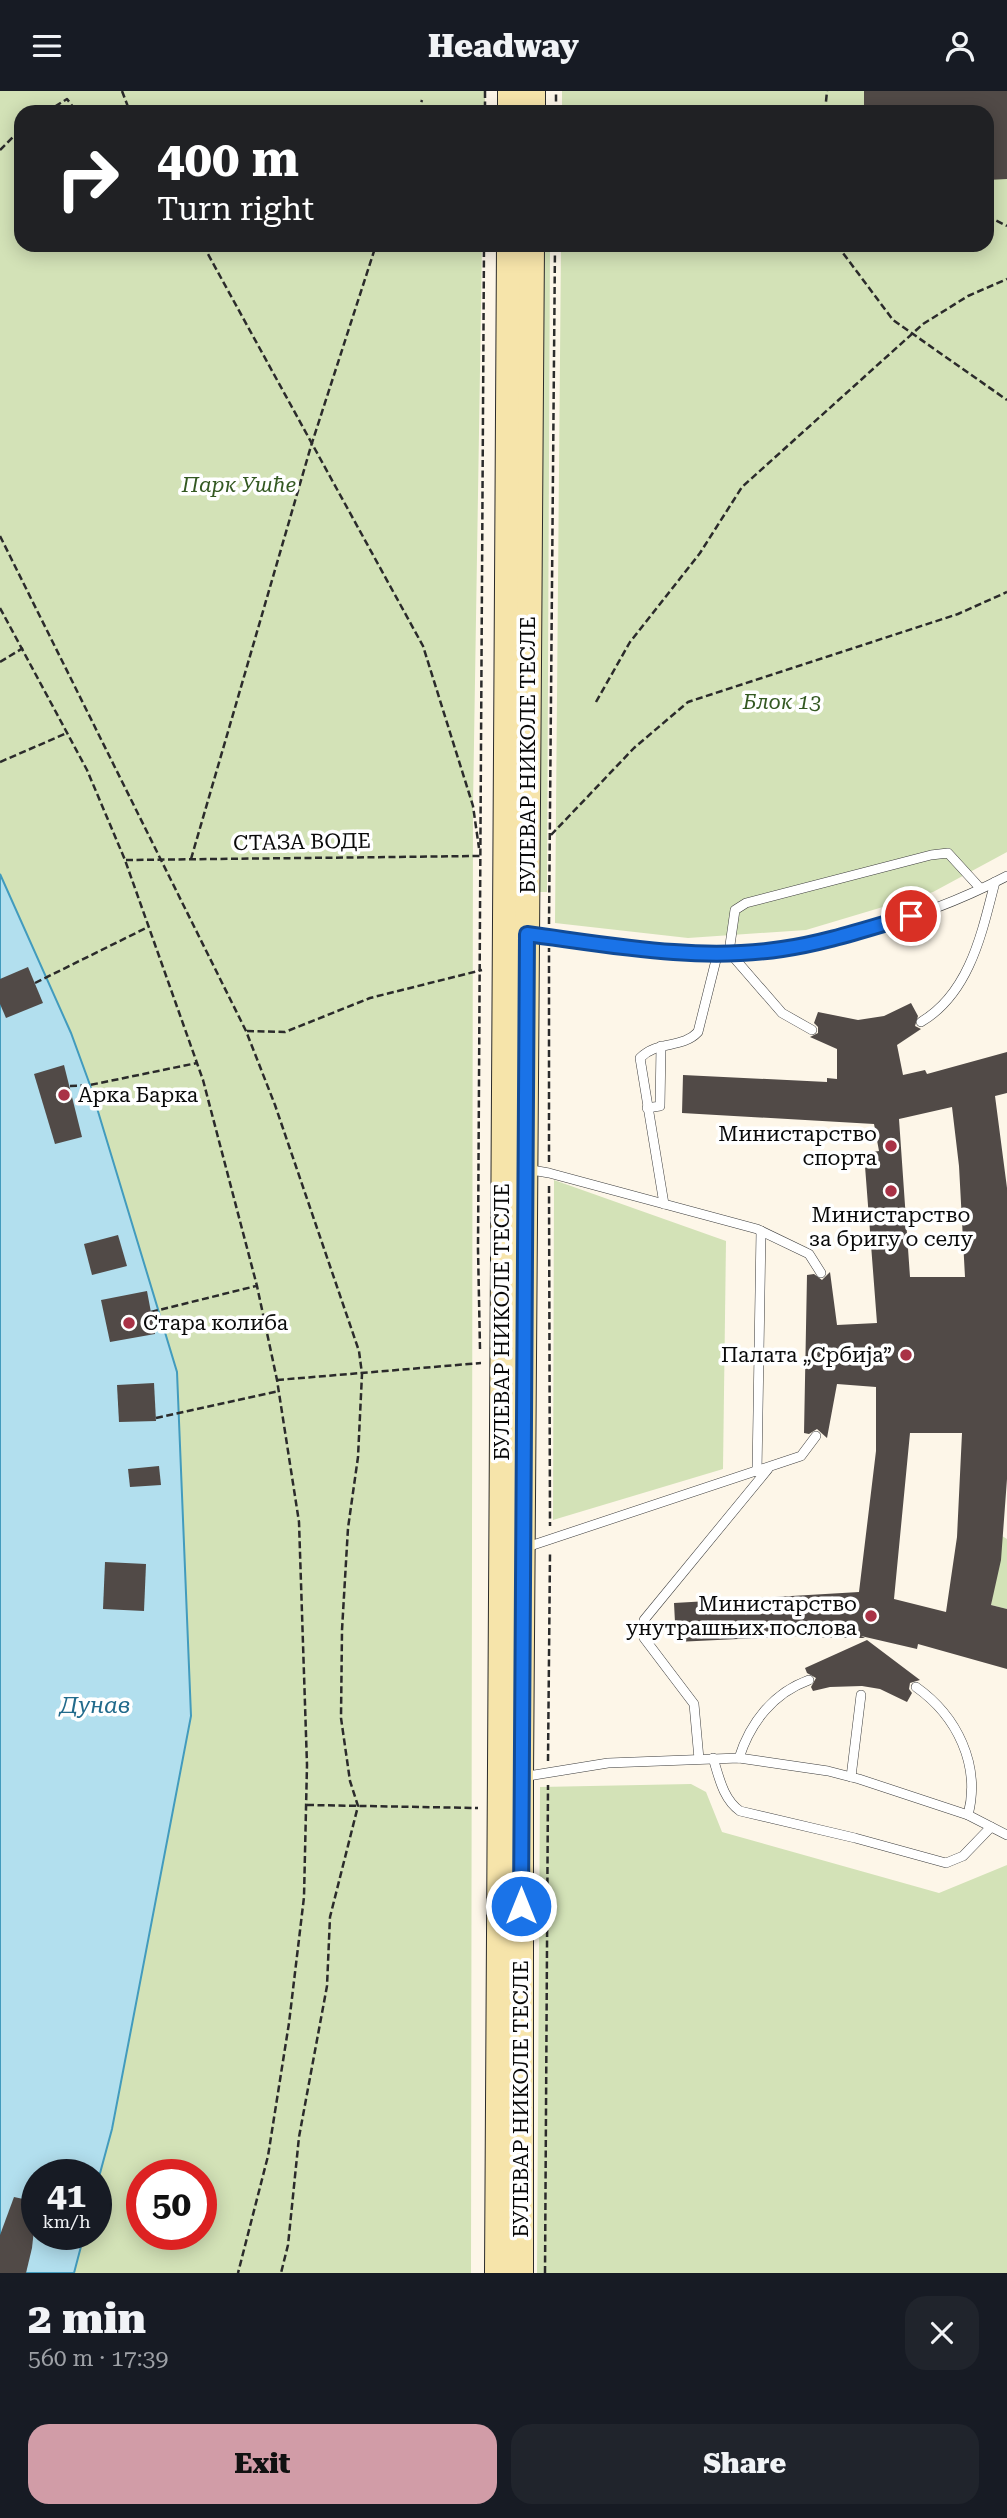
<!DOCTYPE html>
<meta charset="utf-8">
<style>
body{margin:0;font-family:"Roboto Serif",serif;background:#20242c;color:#f1f3f6;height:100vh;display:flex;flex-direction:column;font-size:26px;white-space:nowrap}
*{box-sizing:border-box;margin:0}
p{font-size:23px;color:#9ea1a6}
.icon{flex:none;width:38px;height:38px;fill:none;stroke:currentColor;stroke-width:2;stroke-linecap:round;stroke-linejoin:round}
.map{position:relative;height:2182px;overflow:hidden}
.panel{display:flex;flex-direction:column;background:#171b24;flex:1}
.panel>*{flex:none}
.banner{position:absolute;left:14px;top:14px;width:980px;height:147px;border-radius:21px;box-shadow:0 4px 18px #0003;background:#202124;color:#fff;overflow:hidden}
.speed{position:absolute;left:21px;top:2068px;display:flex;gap:14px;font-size:35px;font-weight:700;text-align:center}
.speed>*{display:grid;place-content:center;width:91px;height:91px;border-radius:50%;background:#171b24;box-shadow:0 4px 18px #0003;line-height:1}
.speed small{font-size:18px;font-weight:400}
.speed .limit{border:10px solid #d22;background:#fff;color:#111}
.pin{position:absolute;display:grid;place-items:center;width:60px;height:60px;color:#fff;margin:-30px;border:4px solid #fff;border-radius:50%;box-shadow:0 2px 7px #0007}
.me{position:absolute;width:77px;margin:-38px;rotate:0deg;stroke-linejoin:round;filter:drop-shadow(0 0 5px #0008)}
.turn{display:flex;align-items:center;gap:24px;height:147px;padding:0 28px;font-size:32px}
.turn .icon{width:91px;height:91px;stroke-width:2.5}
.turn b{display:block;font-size:49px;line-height:60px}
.round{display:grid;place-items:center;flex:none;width:74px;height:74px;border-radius:21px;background:#20242c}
.headline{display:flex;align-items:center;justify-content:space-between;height:119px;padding:0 28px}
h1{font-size:42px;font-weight:800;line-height:52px}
.primary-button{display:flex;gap:14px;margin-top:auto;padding:14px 28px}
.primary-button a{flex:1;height:80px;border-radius:21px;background:#d19ca7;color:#111;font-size:28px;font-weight:800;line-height:80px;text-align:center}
.primary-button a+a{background:#20242c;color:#f1f3f6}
header{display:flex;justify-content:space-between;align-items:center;height:91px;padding:0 28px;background:#171b24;font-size:32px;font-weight:800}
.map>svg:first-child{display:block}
.green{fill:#d3e2b7;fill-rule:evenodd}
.water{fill:#b2dfee;stroke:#429bbd;stroke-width:2}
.building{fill:#514a47;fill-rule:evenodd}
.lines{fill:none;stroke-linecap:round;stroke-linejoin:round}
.service-casing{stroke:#3c3c3c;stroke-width:10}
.secondary-casing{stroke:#2b2b2b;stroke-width:26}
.path{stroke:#2b2b2b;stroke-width:2.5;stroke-dasharray:7 3.5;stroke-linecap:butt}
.service{stroke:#fff;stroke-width:9}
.secondary{stroke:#f6e4aa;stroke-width:24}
.route-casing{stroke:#114b97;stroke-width:18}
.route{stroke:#1a73e8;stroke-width:12}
.poi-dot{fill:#a93246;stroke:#fff;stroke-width:2.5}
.labels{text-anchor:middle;stroke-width:7;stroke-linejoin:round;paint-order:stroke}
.park-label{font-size:21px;font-style:italic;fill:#345922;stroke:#fff}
.street-label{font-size:21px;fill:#090909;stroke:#fff}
.poi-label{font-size:21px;fill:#090909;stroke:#fff;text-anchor:end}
.water-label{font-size:23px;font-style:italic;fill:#226b8c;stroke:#fff}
</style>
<header><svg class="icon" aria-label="menu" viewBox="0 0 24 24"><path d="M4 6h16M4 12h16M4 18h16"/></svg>Headway<svg class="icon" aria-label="person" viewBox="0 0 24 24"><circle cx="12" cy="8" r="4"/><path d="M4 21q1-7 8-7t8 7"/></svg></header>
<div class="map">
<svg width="1007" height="2182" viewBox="0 0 1007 2182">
<rect width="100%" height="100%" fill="#fdf6e8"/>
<g class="green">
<path d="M0 0H485V21H21V154H482L473 715 471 2182H74L84 2144H96V2097L112 2038 191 1625 177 1281 90 994 71 942 0 783ZM142 2084H201V2144H142Z"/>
<path d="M562 0H1007V761L933 801 806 839 688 847 555 832 561 154H987V21H562Z"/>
<path d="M540 154H550L547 801H538Z"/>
<path d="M554 1089 726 1150 723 1378 553 1429Z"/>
<path d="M1002 1445 1007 1448V1518L991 1514Z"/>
<path d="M691 1693 706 1701 722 1741 939 1802 1007 1774V2182H537L540 1696Z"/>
</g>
<path class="water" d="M0 783 71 942 90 994 177 1281 191 1625 112 2038 96 2097V2084H37V2144H84L74 2182H0Z"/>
<g class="building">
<path d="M864 0H1007V88L987 89V21H864Z"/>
<path d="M28 876 43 912 6 927 0 913V888Z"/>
<path d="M911 912 918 925 915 935 921 938 897 954 903 984 925 979 927 983 1007 961V1002L995 1005 1007 1097V1388L1001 1469 991 1514 1007 1518V1578L918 1553 917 1558 861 1545 865 1547H819L820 1544 676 1551 674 1512 859 1501 876 1360V1296L837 1293 827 1347 817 1338 809 1343 804 1342 807 1184 814 1183 822 1189 830 1181 837 1234 877 1232 864 1062 879 1060 874 1033 682 1022 683 984 827 991V987L837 988V958L810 946 818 942V936L814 932 818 921 858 929 884 925ZM952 1016 959 1075 965 1186H910L899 1028ZM910 1342H962L957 1446 946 1521 894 1508Z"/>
<path d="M64 974 82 1046 55 1053 34 983Z"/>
<path d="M118 1144 127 1175 92 1184 84 1153Z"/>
<path d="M147 1200 155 1243 110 1251 101 1209Z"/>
<path d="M154 1292 156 1330 119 1331 117 1294Z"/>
<path d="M159 1375 161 1394 130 1396 128 1378Z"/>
<path d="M105 1471 146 1473 144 1520 103 1518Z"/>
<path d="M867 1549 920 1589 910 1592 909 1598 912 1602 907 1611 880 1598 862 1595 830 1596 813 1600 811 1596 816 1587 807 1582 805 1577Z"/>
<path d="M14 2106 37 2111 32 2157 26 2182H0V2144Z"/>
</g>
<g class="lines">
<defs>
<g id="service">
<path d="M529 843C585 850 642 859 699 862 797 866 921 830 1007 785"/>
<path d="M921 931C970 902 982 841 995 791"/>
<path d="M812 939 782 922 729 861 735 819 746 812 931 764 948 762 980 797"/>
<path d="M647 1017 660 1015 661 955"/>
<path d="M526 1078 549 1082 757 1138 809 1163 821 1182"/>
<path d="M664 1113 640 967C658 949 682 958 698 941L718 861"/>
<path d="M757 1381 761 1140"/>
<path d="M524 1457 801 1365 816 1345"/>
<path d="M916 1596C957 1625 981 1674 968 1724"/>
<path d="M713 1667C719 1686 723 1708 740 1720L855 1747 946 1772 963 1765 991 1736"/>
<path d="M739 1667C750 1632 773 1602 809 1589"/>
<path d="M699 1668 694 1613 644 1547V1529L768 1378"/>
<path d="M522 1686 608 1672 739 1667 828 1680 859 1688 968 1724 1007 1744"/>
<path d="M851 1686 861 1604"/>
</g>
<g id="secondary">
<path d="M510 21V0"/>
<path d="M533 21V0"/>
<path d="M497 2182 509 154"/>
<path d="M521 2182V1686L532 154"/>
</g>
</defs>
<use href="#service" class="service-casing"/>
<use href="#secondary" class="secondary-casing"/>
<g class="path">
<path d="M122 0 130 21"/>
<path d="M485 0V21"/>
<path d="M46 21 67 8 77 21"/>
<path d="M418 21 422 9"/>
<path d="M556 21V0"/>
<path d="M825 21 827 0"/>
<path d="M0 59 21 38"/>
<path d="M987 125 1007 135"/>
<path d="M203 154 423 555 473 715 479 757"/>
<path d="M837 154 893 229 1007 309"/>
<path d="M0 445 246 940 275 1014 359 1260 362 1283 358 1366 348 1437 342 1539 341 1627 350 1690 358 1715 330 1826 327 1895 299 2046 288 2154 281 2182"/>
<path d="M0 517 87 679 125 769 203 989 257 1195 277 1289 299 1431 307 1674 304 1806 289 1932 268 2065 238 2182"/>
<path d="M0 571 23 557"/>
<path d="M596 611 630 551 700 462 742 396 923 233 968 205 1007 188"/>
<path d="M0 671 67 642"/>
<path d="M551 744 634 657 688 611 958 523 1007 501"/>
<path d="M191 768 311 355 376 154"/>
<path d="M126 769 480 765"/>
<path d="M549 833 555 154"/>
<path d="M35 892 148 836"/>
<path d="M247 940 285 941 370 907 482 879"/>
<path d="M70 995 90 994 197 972"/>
<path d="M549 1071V857"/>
<path d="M549 1095 550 1435"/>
<path d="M151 1221 256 1195"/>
<path d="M480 1258 478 1158 484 154"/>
<path d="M277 1289 481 1272"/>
<path d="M156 1327 279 1300"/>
<path d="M548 1670 550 1463"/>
<path d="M307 1714 478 1717"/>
<path d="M545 2182 548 1694"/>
</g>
<use href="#service" class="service"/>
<use href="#secondary" class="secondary"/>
</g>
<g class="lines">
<defs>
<path id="route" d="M521 1815 527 843C610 854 698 871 782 858 825 852 869 837 911 825"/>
</defs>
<use href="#route" class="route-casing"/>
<use href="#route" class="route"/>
</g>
<g class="poi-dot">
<circle cx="64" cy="1004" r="7"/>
<circle cx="891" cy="1055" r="7"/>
<circle cx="891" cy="1100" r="7"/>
<circle cx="129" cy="1232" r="7"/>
<circle cx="906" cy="1264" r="7"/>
<circle cx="871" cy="1525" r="7"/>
</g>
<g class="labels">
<g class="park-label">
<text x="239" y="401">Парк Ушће</text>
<text x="782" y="618">Блок 13</text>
</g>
<g class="street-label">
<text transform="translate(528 664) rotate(-90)" y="7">БУЛЕВАР НИКОЛЕ ТЕСЛЕ</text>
<text transform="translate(302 751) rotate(-1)" y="7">СТАЗА ВОДЕ</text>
<text transform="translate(502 1231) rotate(-90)" y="7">БУЛЕВАР НИКОЛЕ ТЕСЛЕ</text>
<text transform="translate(521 2008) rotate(-90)" y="7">БУЛЕВАР НИКОЛЕ ТЕСЛЕ</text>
</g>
<g class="poi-label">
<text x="78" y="1011" text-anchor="start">Арка Барка</text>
<text x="877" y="1050">Министарство<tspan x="877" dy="24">спорта</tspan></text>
<text x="891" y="1131" text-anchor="middle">Министарство<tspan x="891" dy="24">за бригу о селу</tspan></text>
<text x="143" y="1239" text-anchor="start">Стара колиба</text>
<text x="892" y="1271">Палата „Србија”</text>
<text x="857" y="1520">Министарство<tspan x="857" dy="24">унутрашњих послова</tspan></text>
</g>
<g class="water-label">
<text x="95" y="1622">Дунав</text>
</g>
</g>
</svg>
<div class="speed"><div>41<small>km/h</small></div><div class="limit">50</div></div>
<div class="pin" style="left:911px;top:825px;background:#d93025"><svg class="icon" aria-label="arrive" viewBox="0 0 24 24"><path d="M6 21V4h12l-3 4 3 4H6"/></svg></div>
<svg class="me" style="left:521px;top:1815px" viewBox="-20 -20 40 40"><circle r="17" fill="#1a73e8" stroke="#fff" stroke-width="3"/><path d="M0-11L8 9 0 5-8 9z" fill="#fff"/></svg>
<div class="banner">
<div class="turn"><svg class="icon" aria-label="right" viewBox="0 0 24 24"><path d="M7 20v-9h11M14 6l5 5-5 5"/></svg><div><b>400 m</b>Turn right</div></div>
</div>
</div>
<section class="panel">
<div class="headline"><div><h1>2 min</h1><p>560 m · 17:39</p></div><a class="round"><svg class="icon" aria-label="close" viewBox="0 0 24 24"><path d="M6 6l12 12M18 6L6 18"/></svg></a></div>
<div class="primary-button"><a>Exit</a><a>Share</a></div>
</section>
